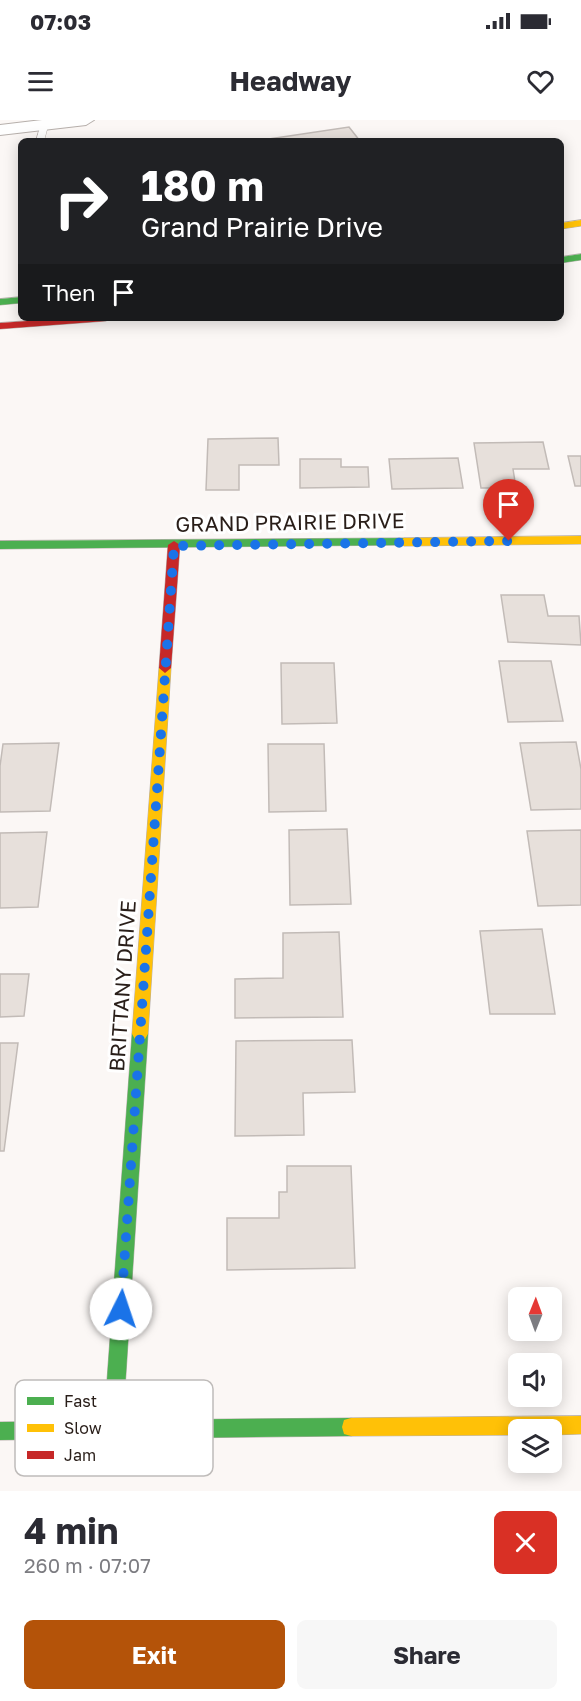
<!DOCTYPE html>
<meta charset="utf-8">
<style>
body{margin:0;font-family:"Golos Text",sans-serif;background:#f7f7f7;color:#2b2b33;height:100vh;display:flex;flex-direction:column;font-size:22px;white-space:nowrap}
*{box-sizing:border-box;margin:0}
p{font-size:20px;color:#7c7c81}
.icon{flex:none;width:33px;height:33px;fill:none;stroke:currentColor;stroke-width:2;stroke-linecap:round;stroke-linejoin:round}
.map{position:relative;height:1371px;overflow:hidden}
.side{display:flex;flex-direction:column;background:#fff;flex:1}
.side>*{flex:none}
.top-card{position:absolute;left:18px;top:18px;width:546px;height:183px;border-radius:9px;box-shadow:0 3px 15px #0003;background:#202124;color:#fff;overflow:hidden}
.needle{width:39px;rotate:1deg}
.controls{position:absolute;left:508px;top:1167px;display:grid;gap:12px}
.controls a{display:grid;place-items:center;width:54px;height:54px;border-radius:9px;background:#fff;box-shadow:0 3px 15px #0003;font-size:30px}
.pin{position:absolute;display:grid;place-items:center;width:51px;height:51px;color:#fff;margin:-62px -26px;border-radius:50% 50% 50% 0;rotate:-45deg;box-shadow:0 0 6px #0007}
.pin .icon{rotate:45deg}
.me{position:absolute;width:66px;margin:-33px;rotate:4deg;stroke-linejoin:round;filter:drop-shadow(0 0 4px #0008)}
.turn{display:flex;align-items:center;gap:21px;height:126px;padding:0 24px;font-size:27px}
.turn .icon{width:78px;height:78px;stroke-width:2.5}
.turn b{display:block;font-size:42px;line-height:51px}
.then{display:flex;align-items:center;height:57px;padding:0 24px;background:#0003;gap:12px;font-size:22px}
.round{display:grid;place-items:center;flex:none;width:63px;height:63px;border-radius:9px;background:#f7f7f7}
.summary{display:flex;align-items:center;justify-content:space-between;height:102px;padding:0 24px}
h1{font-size:36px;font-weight:700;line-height:45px}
.cta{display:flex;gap:12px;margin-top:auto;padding:12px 24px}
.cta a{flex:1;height:69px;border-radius:9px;background:#b45309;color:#fff;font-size:24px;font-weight:700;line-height:69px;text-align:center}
.cta a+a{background:#f7f7f7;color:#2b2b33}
.status{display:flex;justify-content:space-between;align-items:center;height:42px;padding:0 30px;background:#fff;direction:ltr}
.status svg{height:16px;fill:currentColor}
header{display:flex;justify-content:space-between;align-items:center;height:78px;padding:0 24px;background:#fff;font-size:27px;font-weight:700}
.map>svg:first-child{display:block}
.building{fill:#e7e0db;stroke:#c2bbb7;stroke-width:1.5}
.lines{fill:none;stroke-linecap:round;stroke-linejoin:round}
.lane-casing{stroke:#b6afab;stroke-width:1}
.street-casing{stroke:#b6afab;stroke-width:2}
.fast-casing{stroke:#b6afab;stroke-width:1}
.slow-casing{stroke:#b6afab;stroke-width:1}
.jam-casing{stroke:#b6afab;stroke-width:1}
.lane{fill:#fefefe;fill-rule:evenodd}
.street{fill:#fefefe;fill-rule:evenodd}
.fast{fill:#4caf50;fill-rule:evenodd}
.slow{fill:#ffc107;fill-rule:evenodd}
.jam{fill:#c62828;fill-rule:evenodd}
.route{stroke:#1a73e8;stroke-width:10;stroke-dasharray:0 18}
.labels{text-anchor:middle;stroke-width:6;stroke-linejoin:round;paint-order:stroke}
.street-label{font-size:21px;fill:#291e19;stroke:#fff}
.key{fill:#fff;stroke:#bfbcba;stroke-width:1.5}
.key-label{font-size:16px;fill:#291e19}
</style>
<div class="status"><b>07:03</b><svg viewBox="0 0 49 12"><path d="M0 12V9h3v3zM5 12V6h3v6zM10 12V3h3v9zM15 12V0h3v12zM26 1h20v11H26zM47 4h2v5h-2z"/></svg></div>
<header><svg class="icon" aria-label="menu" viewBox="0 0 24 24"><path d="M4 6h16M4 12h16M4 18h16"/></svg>Headway<svg class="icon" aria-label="heart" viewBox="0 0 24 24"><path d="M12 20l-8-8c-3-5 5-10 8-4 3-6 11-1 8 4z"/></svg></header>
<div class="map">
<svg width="581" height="1371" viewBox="0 0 581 1371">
<rect width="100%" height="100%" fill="#fbf7f5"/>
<g class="building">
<path d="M349 7 360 21 262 20Z"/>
<path d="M278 318 279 345H239V370H206L208 319Z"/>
<path d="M543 322 549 349H513L516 368H481L474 323Z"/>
<path d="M568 336H581V366H575Z"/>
<path d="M458 338 463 368 392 369 389 339Z"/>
<path d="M300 339H341V347H368L369 367 300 368Z"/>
<path d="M501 475H544L548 496H579L581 525 508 522Z"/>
<path d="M499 541H551L563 601 508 602Z"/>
<path d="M281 543H334L337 603 282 604Z"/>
<path d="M576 622 581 649V689L531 690 520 623Z"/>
<path d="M59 623 50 691 0 692V646L3 624Z"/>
<path d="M268 624H324L326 691 269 692Z"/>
<path d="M347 709 351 784 290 785 289 710Z"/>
<path d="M581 710V785L538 786 527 711Z"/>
<path d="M47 712 38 787 0 788V713Z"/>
<path d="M542 809 555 894H490L480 811Z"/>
<path d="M339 812 343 897 235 898V859L283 858V813Z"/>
<path d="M0 854H29L24 896 0 897Z"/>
<path d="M352 920 355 972 303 973 304 1015 235 1016 236 921Z"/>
<path d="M0 923H18L4 1031H0Z"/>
<path d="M287 1046H351L355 1148 227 1150V1098H279V1072H287Z"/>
</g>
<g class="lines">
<defs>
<path id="lane" d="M41 4 48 6 44 21H36Z"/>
<path id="street" d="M42 0H94L86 5 0 15V5Z"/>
<g id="fast">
<path d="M581 134V140L561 143V137Z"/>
<path d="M21 177V183L0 185V179Z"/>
<path d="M404 418 408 419V425L0 429V421Z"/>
<path d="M140 907 145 909 148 914 123 1300 351 1298 358 1300 360 1307 358 1314 351 1316 0 1320V1302L104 1301 132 914 135 909Z"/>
</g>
<g id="slow">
<path d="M581 100V106L561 109V103Z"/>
<path d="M581 416V424L404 426 398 422 404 418Z"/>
<path d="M165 543 171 548 148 914 145 919 140 921 135 919 132 914 159 548Z"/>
<path d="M581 1296V1314L552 1315V1310H519V1315L351 1316 344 1314 342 1307 344 1300 351 1298Z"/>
</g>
<g id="jam">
<path d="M68 198H111L106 201 0 209V203Z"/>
<path d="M174 421 180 425 171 548 165 553 159 548 168 425Z"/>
</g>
</defs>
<use href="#lane" class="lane-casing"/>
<use href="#street" class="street-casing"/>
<use href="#fast" class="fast-casing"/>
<use href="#slow" class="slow-casing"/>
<use href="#jam" class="jam-casing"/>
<use href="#lane" class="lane"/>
<use href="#street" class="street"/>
<use href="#fast" class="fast"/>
<use href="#slow" class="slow"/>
<use href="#jam" class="jam"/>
</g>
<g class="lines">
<path class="route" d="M121 1189 174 426 509 421"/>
</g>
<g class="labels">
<g class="street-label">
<text transform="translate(290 403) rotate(-1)" y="7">GRAND PRAIRIE DRIVE</text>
<text transform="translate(123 866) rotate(-86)" y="7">BRITTANY DRIVE</text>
</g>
</g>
<rect x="15" y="1260" width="198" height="96" rx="9" class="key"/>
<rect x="27" y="1277" width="27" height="8" fill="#4caf50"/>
<rect x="27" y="1304" width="27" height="8" fill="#ffc107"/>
<rect x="27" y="1331" width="27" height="8" fill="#c62828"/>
<g class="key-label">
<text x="64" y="1287">Fast</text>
<text x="64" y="1314">Slow</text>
<text x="64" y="1341">Jam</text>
</g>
</svg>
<div class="controls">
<a><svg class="needle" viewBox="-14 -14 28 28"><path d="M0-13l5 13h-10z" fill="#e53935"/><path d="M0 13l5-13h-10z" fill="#7c7c81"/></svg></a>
<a><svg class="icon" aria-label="sound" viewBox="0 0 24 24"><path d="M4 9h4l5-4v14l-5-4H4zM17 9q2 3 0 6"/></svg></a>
<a><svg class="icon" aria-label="layers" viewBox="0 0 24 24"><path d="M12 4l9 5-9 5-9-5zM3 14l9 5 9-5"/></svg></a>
</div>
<div class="pin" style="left:509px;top:421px;background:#d93025"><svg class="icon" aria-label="arrive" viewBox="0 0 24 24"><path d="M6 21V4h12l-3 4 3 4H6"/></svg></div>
<svg class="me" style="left:121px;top:1189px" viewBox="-20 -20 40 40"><circle r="19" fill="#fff"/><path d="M0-13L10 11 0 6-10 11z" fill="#1a73e8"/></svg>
<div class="top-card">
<div class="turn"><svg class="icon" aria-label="right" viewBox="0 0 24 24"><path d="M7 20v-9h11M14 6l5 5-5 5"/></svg><div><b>180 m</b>Grand Prairie Drive</div></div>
<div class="then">Then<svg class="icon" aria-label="arrive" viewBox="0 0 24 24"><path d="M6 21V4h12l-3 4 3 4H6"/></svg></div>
</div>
</div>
<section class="side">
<div class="summary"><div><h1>4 min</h1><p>260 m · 07:07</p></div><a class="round" style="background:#d93025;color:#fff"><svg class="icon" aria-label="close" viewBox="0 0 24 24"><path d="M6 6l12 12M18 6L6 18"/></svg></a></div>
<div class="cta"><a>Exit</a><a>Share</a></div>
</section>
